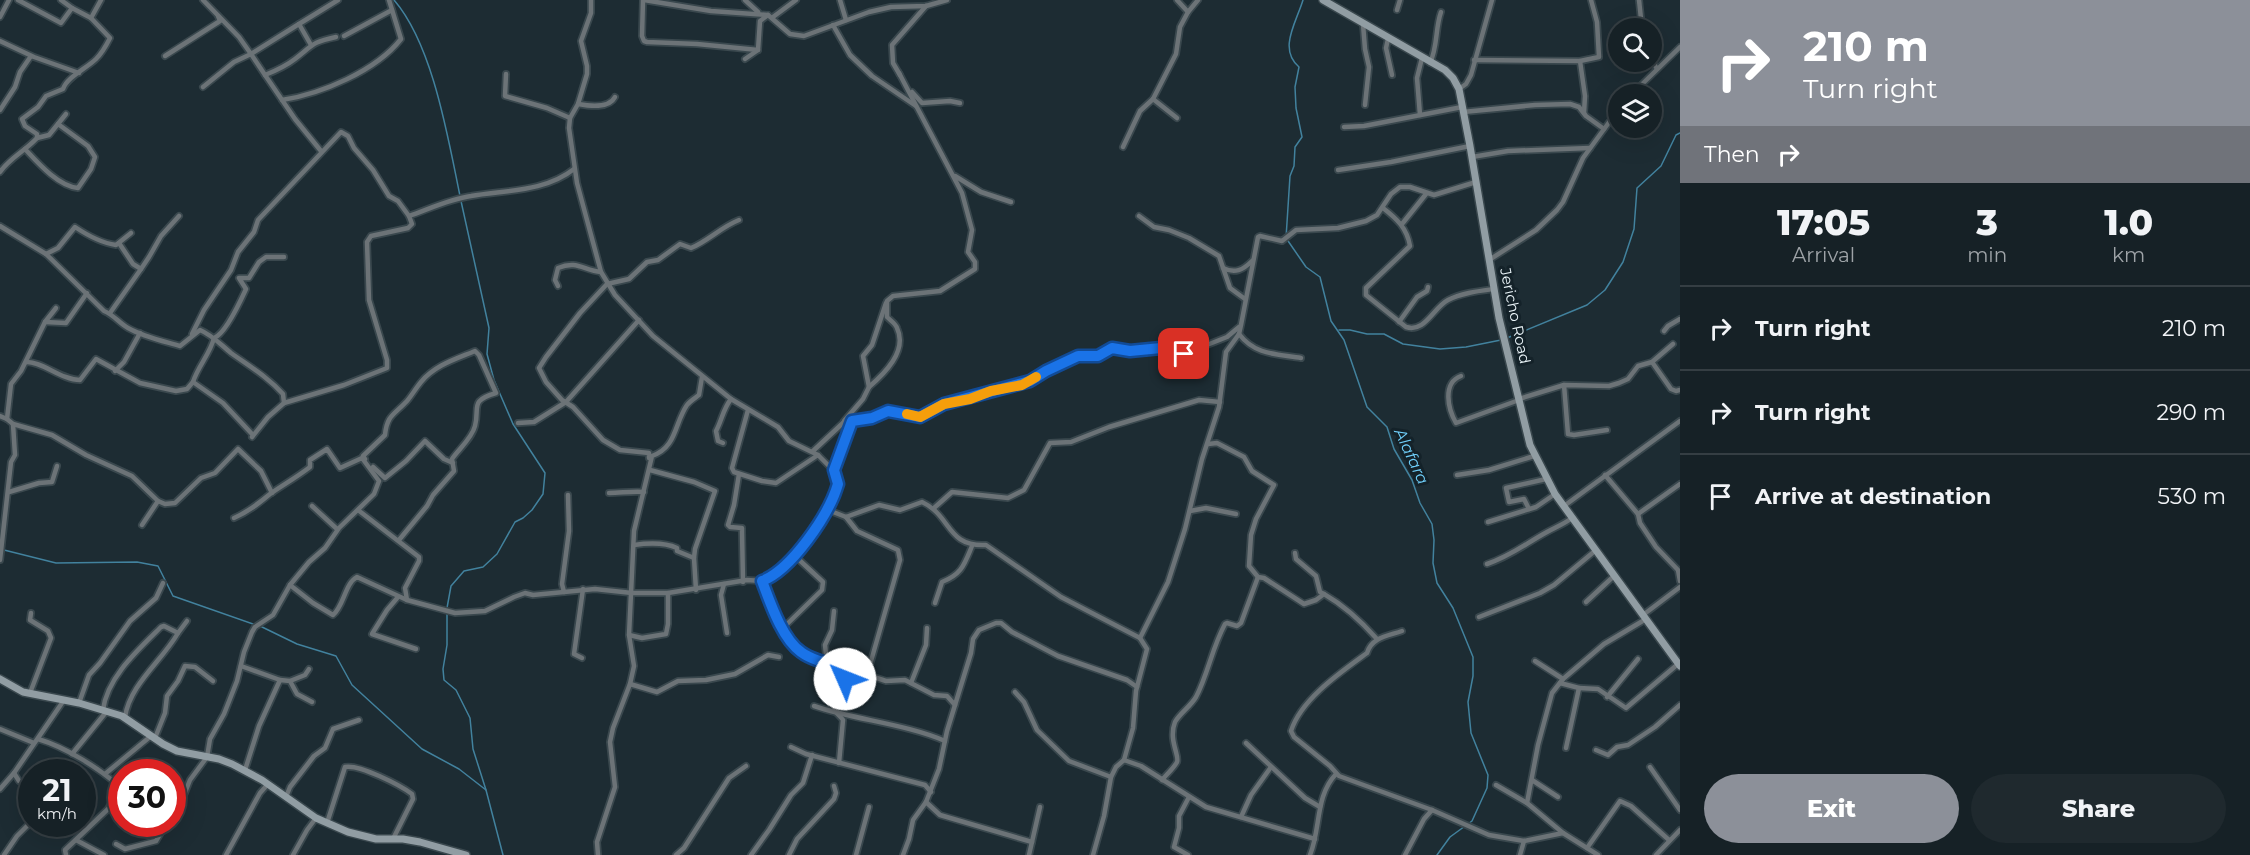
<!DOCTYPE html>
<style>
body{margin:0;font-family:Montserrat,sans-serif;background:#1f292e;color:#f1f3f6;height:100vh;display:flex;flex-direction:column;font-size:22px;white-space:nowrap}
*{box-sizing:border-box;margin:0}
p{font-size:20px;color:#9ea3a7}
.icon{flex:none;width:33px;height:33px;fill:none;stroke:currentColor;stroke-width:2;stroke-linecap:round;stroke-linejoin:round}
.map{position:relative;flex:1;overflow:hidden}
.drawer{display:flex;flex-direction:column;background:#162126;width:570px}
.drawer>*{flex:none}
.hud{background:#8c9099;color:#fff;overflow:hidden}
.fabs{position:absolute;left:1608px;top:18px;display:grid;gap:12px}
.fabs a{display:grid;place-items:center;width:54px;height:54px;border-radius:50%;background:#162126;box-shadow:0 6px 24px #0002,0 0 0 2px #353e43;font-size:30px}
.speed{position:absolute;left:18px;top:759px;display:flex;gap:12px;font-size:30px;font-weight:700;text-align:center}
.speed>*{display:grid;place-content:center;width:78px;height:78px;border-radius:50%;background:#162126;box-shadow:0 6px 24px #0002,0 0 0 2px #353e43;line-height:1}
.speed small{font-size:15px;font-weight:400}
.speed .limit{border:9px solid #d22;background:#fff;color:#111}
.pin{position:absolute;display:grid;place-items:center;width:51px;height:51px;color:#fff;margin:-26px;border-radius:12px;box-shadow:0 3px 9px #0006}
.me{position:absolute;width:66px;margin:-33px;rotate:314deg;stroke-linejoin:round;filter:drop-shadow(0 0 4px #0008)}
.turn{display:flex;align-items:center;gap:21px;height:126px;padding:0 24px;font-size:27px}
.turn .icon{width:78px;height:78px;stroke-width:2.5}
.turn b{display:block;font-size:42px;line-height:51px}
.then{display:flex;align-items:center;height:57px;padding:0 24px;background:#0003;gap:12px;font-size:22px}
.eta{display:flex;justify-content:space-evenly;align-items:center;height:102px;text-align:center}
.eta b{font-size:36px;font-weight:800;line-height:42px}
.primary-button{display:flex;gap:12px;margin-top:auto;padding:12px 24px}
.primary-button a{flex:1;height:69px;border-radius:36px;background:#8c9099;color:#fff;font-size:24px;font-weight:800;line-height:69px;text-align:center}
.primary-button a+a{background:#1f292e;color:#f1f3f6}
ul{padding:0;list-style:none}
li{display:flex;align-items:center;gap:18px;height:84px;padding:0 24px;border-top:2px solid #353e43}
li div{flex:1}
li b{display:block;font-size:22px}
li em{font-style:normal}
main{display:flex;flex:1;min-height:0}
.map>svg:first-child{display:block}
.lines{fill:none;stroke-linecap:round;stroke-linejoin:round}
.stream{stroke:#42829e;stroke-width:1.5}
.street-casing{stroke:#3a484e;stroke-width:8}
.secondary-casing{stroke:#3a484e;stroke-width:10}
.street{stroke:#6c7377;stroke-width:4.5}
.secondary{stroke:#919da3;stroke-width:7}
.route-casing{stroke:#114b97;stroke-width:15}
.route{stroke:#1a73e8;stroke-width:10}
.slow{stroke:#f59e0b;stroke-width:10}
.labels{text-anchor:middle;stroke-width:6;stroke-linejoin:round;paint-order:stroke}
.street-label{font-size:15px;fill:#e9f3f7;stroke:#142229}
.water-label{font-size:16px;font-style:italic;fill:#70cffa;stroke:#142229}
</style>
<main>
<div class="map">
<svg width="1680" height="855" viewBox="0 0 1680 855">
<rect width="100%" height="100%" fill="#1d2c33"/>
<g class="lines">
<g class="stream">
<path d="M394 0C433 45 448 138 460 196"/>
<path d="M1303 0C1296 23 1278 49 1299 67L1295 87 1296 108 1302 137 1295 147 1294 166 1290 176 1286 238 1306 267 1320 277 1331 321 1344 340 1367 407 1387 427 1394 449 1412 480 1420 503 1432 524 1434 540 1433 563 1437 583 1453 608 1473 657V676L1468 702 1471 733 1488 775 1487 788 1472 821 1450 837 1437 855"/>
<path d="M1339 330H1350L1367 334H1384L1403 344 1440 349 1466 347 1501 340"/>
<path d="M1507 338 1587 305 1605 290 1623 262 1634 229 1637 188 1661 166 1676 135 1680 133"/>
<path d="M4 550 56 563 137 562 158 566 173 596 256 625"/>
<path d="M447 608 451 586 464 571 483 567 497 554 515 522 523 518 532 510 543 494 545 473 513 424 494 380 487 354 489 328 461 201"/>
<path d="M447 613V645L443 669 444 680 456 690 470 718 473 749 486 790"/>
<path d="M260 626 297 644 336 656 352 685 422 749 459 769 486 790 503 855"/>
</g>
<defs>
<g id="street">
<path d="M18 0 61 23 72 8 91 18"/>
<path d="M61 0 72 8"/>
<path d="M203 0 239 37 251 54 299 24 311 45"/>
<path d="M643 0 642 36 644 41 647 42 697 44 758 50"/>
<path d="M644 0 711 11 768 15 790 34 804 36 869 12 891 7 926 6 947 0"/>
<path d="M745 0 758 12"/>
<path d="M840 0 846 20"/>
<path d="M1639 0 1642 28"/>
<path d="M1397 10 1400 0"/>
<path d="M1188 12 1198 0"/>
<path d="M0 17 9 0"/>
<path d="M773 17 796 0"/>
<path d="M299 24 338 0"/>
<path d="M1363 24 1365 49 1369 67 1365 105"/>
<path d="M833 25 850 55 872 76 916 106"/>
<path d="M344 36 392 10"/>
<path d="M1388 39 1386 48 1392 75"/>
<path d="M0 41 34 57 79 73"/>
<path d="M165 56 220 21 218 16"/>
<path d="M745 59 758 50 760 21 768 15"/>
<path d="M1474 60 1580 61 1585 96 1584 113"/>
<path d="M1652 60 1657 69"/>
<path d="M1580 61 1599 57 1597 22 1591 0"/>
<path d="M1430 63C1438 46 1435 29 1441 12"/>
<path d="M506 74 505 96 547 108 570 118"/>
<path d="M900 75 893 63 892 45 926 6"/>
<path d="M203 87 234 62 251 54 265 75"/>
<path d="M1459 89 1466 84 1471 75 1492 0"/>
<path d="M912 92 922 103 950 101 960 103"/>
<path d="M1632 94 1680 47"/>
<path d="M1153 99 1177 118"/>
<path d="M282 100C321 94 376 71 401 39L389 0"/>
<path d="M578 104C589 106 609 109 615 97"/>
<path d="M0 110 15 87 20 72 31 56"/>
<path d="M1463 112 1535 105 1570 104 1579 107 1586 116 1604 129"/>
<path d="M1420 115 1417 78 1422 58"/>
<path d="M1344 127 1364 126 1462 107"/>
<path d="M37 138 49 135 66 114"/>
<path d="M1123 147 1140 111 1153 99 1176 54 1180 27 1188 12 1177 0"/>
<path d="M25 149C38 163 58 186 78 188L91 169 95 157 88 146 58 124"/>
<path d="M321 151 295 119 265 75C275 71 286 66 295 59 313 45 312 42 336 37"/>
<path d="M1472 157 1508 151 1590 148"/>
<path d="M1338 170 1391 162 1470 146"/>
<path d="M0 172C10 158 25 151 37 138V134L25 126 22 119 38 107 46 96 63 89C67 77 87 68 96 59 102 53 106 46 110 38L91 18 101 0"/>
<path d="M955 176 981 192 1011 202"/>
<path d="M1383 208C1397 219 1407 228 1410 246L1366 288V295L1406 327C1425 333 1433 308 1448 300 1461 293 1479 291 1494 289"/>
<path d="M1139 216 1154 227 1169 230 1189 238 1219 256 1230 288 1245 299"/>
<path d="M1402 224 1426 194"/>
<path d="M0 226 46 254 104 311C114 315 119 323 128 328 144 337 163 341 180 346L200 330C212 335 220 344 231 353 249 366 268 377 283 394L284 403 268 417 252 437"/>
<path d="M119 243 133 264 141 269 149 257 161 236 179 216"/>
<path d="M46 254 58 248 75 227C87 235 101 243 116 245L131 233"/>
<path d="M1489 260 1536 230 1557 210 1563 202 1583 158 1618 110"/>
<path d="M1223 268C1235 274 1243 270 1252 261"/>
<path d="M558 286 555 280 558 268C577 260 583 270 601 272"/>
<path d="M110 313 141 269"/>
<path d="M45 322 66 323 87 293"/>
<path d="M1399 322 1417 297 1427 291 1428 287"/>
<path d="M1664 331 1668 326 1680 319"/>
<path d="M192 334 204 310 231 270 238 252 254 232 258 220 341 132 348 136 354 148 373 170 389 196 398 201 409 216"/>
<path d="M1239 334C1255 355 1276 354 1301 358"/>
<path d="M26 362C42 361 61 380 80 380L96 359 140 383 176 391 187 389 193 382"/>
<path d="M1652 362 1671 389 1676 391 1680 390"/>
<path d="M115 371 124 362 140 333"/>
<path d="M1461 376C1442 383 1448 409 1456 423L1519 400"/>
<path d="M1564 385 1568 434 1574 435 1607 430"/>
<path d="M869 387C884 374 908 351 897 328 896 324 890 320 887 317V301L893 296 940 291 975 269V262L968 252 972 230 962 193 899 73"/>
<path d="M1519 399 1564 385 1609 386 1619 383 1628 379 1638 366 1652 362 1673 344"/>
<path d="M284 403 344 385 387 368V360L369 300 367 242 371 236 408 228 412 224 409 216C429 209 450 199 471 196 505 190 545 192 574 169"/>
<path d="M748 410 732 468 734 472 762 481 776 483 818 455"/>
<path d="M0 416 7 419 13 424 52 435 86 455 132 476 158 501 165 504 175 503 201 478 215 473 238 449 261 471 272 493"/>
<path d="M7 419 11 384 21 371 45 322 56 308"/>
<path d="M844 421 863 399 869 387 863 356 872 345 886 303"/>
<path d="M518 423 534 422 566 402 639 320"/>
<path d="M252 434 223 403 193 382C198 366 210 354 214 338 225 334 241 300 246 289L239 278H249L259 262 266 257H284"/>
<path d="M723 443 718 441 716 431C722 420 723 409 731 399"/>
<path d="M1208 444 1217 443 1244 457 1252 471 1274 485 1256 519 1251 535 1249 566 1258 577 1264 578 1304 604 1316 600 1324 594C1345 606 1361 621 1377 639"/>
<path d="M813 451 844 422 866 420 888 411H899L915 417 924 415 944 404 1031 382 1046 371 1078 356H1098L1112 348 1130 351 1161 348 1184 354 1227 337 1239 327"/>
<path d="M649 458V453L620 450 603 440 573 407 562 400 546 382 539 368 546 357 580 313 607 284 629 279 647 262 658 260 680 244 691 248C708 241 721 227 739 220"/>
<path d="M365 459 363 456 385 435C387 415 394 415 407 401 412 395 416 388 421 382 435 365 456 359 475 351L479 355 496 393C469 401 480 407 475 426 472 438 459 449 452 459L454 471 433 495 427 506 399 540"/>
<path d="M373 467 385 478 406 461 425 441 444 459 453 463"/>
<path d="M650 470 694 482 715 491 695 549 694 558 696 590"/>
<path d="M833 470 852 421"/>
<path d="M739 474 734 505 728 525 730 527 742 528V531L743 582"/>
<path d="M1457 475 1489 470 1534 456"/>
<path d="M1605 475 1638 514 1640 523 1656 547 1678 570 1680 581"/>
<path d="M9 492 39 483 52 482 57 466"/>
<path d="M609 493C621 493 632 491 644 492"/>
<path d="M312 506 337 529"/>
<path d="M1564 506 1680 421"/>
<path d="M934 508 952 492 1008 498 1024 490 1050 443 1071 442 1109 427 1199 400 1220 402"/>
<path d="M1529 509 1524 499 1509 502 1506 488 1546 479"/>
<path d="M358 510 419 557V561L405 588 407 600"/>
<path d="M828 510 846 517 879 505 900 510 922 502C952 516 946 547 986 545L1061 597 1140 638"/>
<path d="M1190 511 1206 508 1236 514"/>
<path d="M1638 514 1680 484"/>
<path d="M846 517 857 531 898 550 900 560 867 675"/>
<path d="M1488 522 1536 507 1555 494"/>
<path d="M142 525 158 501"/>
<path d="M634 545C648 543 664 542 677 548V551L694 558"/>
<path d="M1295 553 1296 559 1316 576 1320 592 1324 594"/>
<path d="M0 560 11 462 15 455 13 424"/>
<path d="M1487 564C1511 556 1525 544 1547 532 1556 527 1564 524 1572 518"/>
<path d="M762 581 776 616 797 650 803 654 886 681 905 680 934 695 947 696 955 705"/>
<path d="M724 584 721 595 727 633"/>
<path d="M290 585 313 603 333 615C344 606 345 583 357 577L407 600 455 613 485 611 514 597 525 593 533 595 595 589 632 593H668L747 580 762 581 773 577 794 558 828 510 838 484 833 470 818 455 789 441 778 427 731 399 653 336 615 295 601 272 577 183 569 128 570 118 578 104 587 74V66L581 41 591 13V0"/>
<path d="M564 592 562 584 569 531 568 495"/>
<path d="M398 597 387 610 372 634 416 649"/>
<path d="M1586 602 1615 575"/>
<path d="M935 603 942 582C962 574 964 565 972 546"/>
<path d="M1643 615 1680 587"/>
<path d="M1479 617 1540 593 1554 585 1596 550"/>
<path d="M783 628 822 590 823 582 795 556"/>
<path d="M1402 631C1388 636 1372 637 1367 653 1341 672 1301 699 1291 731L1294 737 1330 766 1339 776 1432 810 1489 835 1524 841 1563 833"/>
<path d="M629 635 642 638 666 634 668 624V593"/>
<path d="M582 658 574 654 583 589"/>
<path d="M1535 661 1563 679"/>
<path d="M827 663 825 645 832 630 834 611"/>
<path d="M241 666 280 680 290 681 297 694 312 702"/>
<path d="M290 681 305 675 309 669"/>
<path d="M911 683 926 645 927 628"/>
<path d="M1560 683 1579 688 1566 748"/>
<path d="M630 684 657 692 678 681 706 680 735 674 768 655 779 657"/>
<path d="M1579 688 1598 689 1626 708 1678 664"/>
<path d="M1015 692 1024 702 1037 730 1069 761 1111 777"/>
<path d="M30 693 51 638 48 631 30 620 31 613"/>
<path d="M1607 697 1638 659"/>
<path d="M79 703 89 675 100 663 130 621 156 598 163 583"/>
<path d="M814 706C856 720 906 724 945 741"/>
<path d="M103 710C107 677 139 649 161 627L164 626 178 633 187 621"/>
<path d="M125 717C130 684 162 661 178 633"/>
<path d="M0 729 34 743"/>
<path d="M155 738 165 713 167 696 178 681 185 666 195 667 213 681"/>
<path d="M38 739C65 747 99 768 120 787L108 809 65 850 66 855"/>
<path d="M1246 743 1305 798 1320 807"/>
<path d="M791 747 806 754 925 785 931 792"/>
<path d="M1596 750 1608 755 1617 747 1628 745 1655 727 1680 705"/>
<path d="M72 754 107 711"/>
<path d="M1124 760 1141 766 1206 807 1315 839"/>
<path d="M839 763 843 720C841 717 838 715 836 712 828 699 848 682 845 668"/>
<path d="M1650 767 1680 810"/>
<path d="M245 770 259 726 280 680"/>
<path d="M14 773 19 781 32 786"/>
<path d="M105 774 151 736"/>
<path d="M1162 780C1166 775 1174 768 1177 762 1180 756 1168 740 1175 722 1180 713 1190 707 1196 697 1208 674 1212 648 1225 624L1227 623 1237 626 1241 623 1258 577"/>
<path d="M1532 780 1558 797"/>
<path d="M1496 785 1527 803 1563 833 1598 855"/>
<path d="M0 789 14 773 64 700"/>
<path d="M286 797 290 787 314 756 325 748 333 729 359 720"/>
<path d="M926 802 940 815 1032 842"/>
<path d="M1527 803 1538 745 1552 693 1563 679 1604 644 1646 619"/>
<path d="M172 813 182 800 190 780 207 757 210 739 224 714 237 681 244 652 252 632 255 627 273 615 290 585 309 562 325 548 339 528 374 494 379 481 362 458 340 468 327 449 310 460V467C297 477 283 485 270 494 258 504 248 512 234 518"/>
<path d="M1241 817 1251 795 1271 767"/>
<path d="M327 823 345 767C359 764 400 785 412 794L413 799 393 839"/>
<path d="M76 840 104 855"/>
<path d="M116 844 125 849 156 841 166 824"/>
<path d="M1587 848 1620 801 1631 806 1669 840"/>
<path d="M4 855 17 836 32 821"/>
<path d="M226 855 260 793 268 784"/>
<path d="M293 855 307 830 316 818"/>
<path d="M598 855 597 842 615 787 610 742 613 728 630 684 634 666 629 635 634 531 652 456C677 447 674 424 687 405 690 401 695 398 699 395L702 377"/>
<path d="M676 855 684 848 729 778 746 766"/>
<path d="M751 855 769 830 791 795 803 783 812 755"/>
<path d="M789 855 797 839 834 799 836 793 834 786"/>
<path d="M856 855 869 807"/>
<path d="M903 855 909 839 913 820 926 802 939 769 947 731 971 653 973 639 979 630 996 623H1001L1012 632 1058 656 1127 680 1137 687"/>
<path d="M1029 855 1040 807"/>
<path d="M1093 855 1104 816 1111 777 1116 767 1124 760 1133 728 1136 691 1147 649 1140 638 1168 582 1185 529 1202 459 1219 407 1226 352 1239 334 1241 325 1258 237 1260 236 1282 241 1296 230 1338 228 1366 221 1377 215 1391 194 1400 187H1410L1434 195 1476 182"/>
<path d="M1188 855 1174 847 1179 828V816L1189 797"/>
<path d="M1310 855C1321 828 1315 796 1336 774"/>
<path d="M1405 855 1424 819 1432 810"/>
<path d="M1520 855 1524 841"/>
<path d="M1656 855 1680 830"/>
</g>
<g id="secondary">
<path d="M1323 0 1445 70 1453 78 1459 89 1470 146 1499 318 1530 445 1555 494 1680 666"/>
<path d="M0 679 23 692 79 703 122 716 163 744 177 751 219 759 232 764 262 780 316 818 348 832 376 839H403L420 842 466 855"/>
</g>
</defs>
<use href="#street" class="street-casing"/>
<use href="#secondary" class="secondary-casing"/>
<use href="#street" class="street"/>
<use href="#secondary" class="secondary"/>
</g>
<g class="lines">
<defs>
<path id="route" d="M845 679 846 668C831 664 813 661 801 652 782 639 770 602 762 581 791 570 829 515 838 484L834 470 852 421 872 418 888 411 920 417 944 404 1030 381 1046 371 1078 356H1098L1112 348 1130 351 1161 348 1184 354"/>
</defs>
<use href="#route" class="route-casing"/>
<use href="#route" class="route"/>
<path class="slow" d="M907 414 920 417 944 404 970 399 991 391 1022 385 1036 377"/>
</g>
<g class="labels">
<g class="street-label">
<text transform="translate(1515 316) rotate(78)" y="5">Jericho Road</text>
</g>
<g class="water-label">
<text transform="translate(1412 456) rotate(65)" y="6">Alafara</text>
</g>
</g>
</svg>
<div class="fabs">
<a><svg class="icon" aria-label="search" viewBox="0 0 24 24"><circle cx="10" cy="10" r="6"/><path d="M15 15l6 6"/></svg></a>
<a><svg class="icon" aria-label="layers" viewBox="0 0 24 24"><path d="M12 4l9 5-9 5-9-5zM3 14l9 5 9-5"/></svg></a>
</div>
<div class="speed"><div>21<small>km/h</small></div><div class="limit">30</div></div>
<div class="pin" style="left:1184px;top:354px;background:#d93025"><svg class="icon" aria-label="arrive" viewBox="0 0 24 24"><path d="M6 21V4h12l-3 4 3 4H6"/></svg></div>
<svg class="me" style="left:845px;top:679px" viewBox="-20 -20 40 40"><circle r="19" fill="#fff"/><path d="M0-13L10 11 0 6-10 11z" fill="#1a73e8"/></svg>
</div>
<section class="drawer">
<div class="hud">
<div class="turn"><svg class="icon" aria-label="right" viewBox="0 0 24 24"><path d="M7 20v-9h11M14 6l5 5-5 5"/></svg><div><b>210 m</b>Turn right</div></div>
<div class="then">Then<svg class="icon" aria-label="right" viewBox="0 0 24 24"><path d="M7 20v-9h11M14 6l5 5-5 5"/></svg></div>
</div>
<div class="eta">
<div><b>17:05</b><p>Arrival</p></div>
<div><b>3</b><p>min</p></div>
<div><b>1.0</b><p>km</p></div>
</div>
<ul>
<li><svg class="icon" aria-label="right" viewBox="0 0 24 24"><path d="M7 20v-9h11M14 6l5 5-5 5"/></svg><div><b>Turn right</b></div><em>210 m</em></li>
<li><svg class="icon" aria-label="right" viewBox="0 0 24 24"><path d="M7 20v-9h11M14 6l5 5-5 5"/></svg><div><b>Turn right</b></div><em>290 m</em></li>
<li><svg class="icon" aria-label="arrive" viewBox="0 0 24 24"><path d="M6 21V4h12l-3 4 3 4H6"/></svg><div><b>Arrive at destination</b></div><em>530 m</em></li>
</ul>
<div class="primary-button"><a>Exit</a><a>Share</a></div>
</section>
</main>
